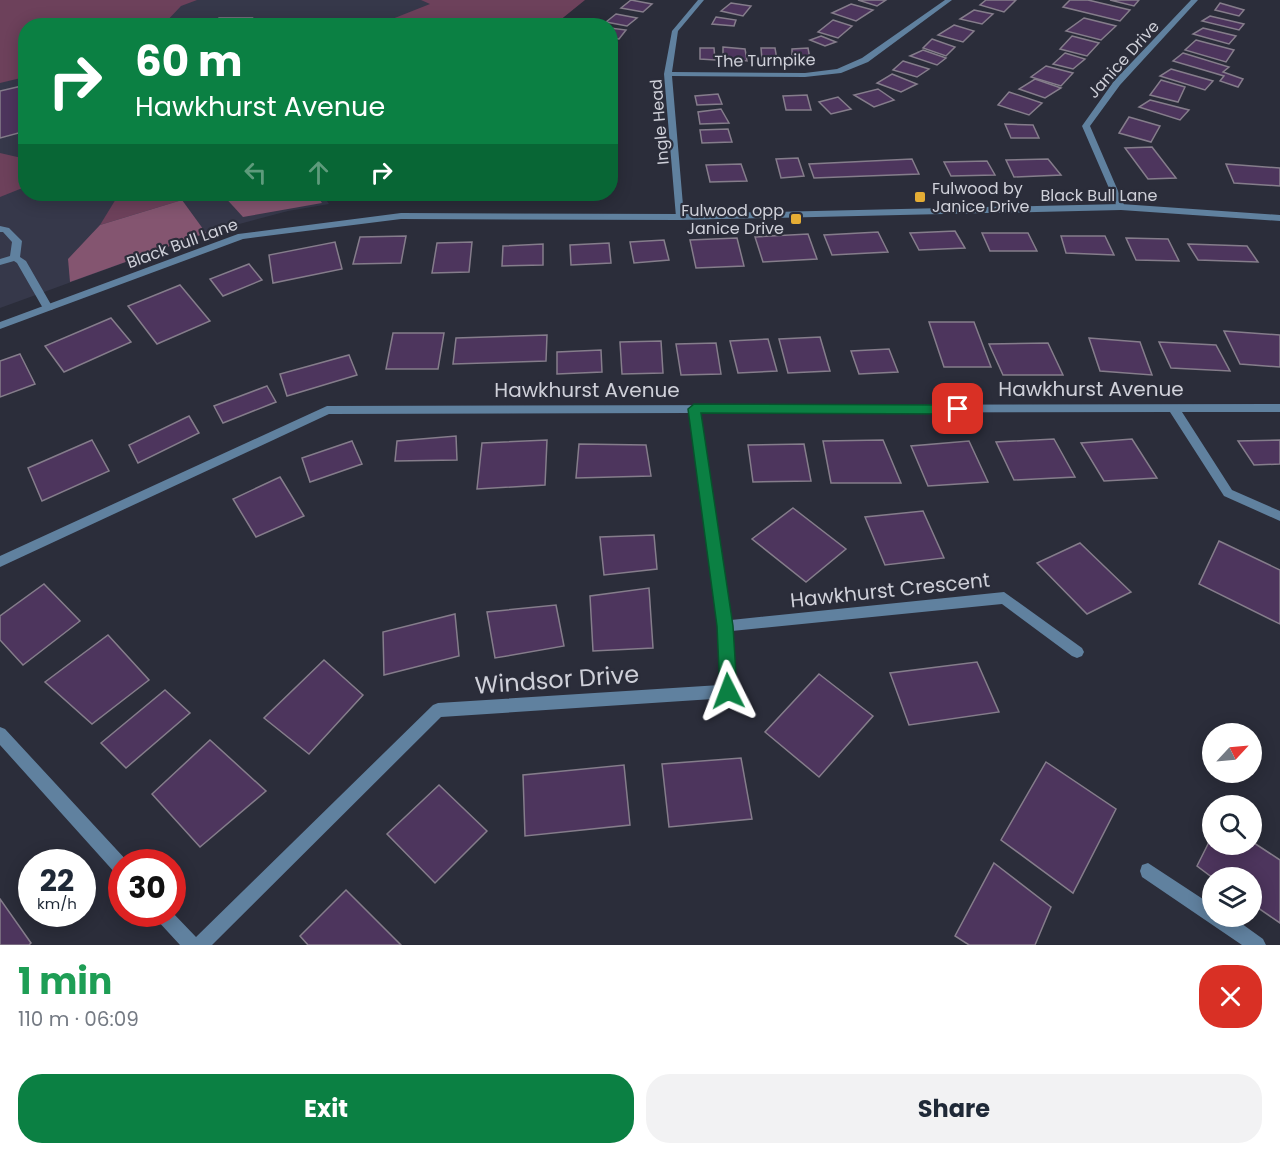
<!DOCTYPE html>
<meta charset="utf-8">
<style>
body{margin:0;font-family:Poppins,sans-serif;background:#f2f2f3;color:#1f2937;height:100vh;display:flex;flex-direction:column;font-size:22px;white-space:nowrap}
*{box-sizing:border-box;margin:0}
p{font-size:20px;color:#747a83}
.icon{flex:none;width:33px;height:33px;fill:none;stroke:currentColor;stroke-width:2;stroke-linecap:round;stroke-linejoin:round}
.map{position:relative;height:945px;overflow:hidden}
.panel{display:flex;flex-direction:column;background:#fff;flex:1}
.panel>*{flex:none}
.banner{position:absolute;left:18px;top:18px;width:600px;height:183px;border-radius:24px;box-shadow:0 3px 15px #0003;background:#0b8043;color:#fff;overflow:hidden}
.needle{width:39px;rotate:64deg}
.tools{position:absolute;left:1202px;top:723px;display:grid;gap:12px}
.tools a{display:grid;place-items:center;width:60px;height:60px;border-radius:50%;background:#fff;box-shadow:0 3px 15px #0003;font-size:30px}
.speed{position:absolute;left:18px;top:849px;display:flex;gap:12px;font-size:30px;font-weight:700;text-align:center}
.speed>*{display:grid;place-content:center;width:78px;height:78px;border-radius:50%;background:#fff;box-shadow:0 3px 15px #0003;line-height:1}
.speed small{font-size:15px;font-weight:400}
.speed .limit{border:9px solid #d22;background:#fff;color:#111}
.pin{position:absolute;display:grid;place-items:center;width:51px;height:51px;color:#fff;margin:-26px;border-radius:12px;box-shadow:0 3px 9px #0006}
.me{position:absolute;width:66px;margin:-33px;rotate:357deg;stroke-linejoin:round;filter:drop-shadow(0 0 4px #0008)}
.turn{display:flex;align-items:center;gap:21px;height:126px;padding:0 18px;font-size:27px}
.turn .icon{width:78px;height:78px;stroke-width:2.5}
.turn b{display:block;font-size:42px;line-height:51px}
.lanes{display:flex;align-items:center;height:57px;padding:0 18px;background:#0003;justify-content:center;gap:30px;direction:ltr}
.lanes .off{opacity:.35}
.round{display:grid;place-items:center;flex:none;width:63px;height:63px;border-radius:24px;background:#f2f2f3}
.head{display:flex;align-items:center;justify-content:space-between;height:102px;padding:0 18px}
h1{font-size:36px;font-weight:700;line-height:45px;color:#1e9e55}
.primary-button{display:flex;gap:12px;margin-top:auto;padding:12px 18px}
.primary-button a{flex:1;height:69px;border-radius:24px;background:#0b8043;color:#fff;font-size:24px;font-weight:700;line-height:69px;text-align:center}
.primary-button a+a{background:#f2f2f3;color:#1f2937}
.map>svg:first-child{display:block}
.built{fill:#36384a}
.green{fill:#6d415b}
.forest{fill:#845570}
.building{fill:#4d355d;stroke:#857d8b;stroke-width:1.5}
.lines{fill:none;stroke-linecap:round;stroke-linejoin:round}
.service{fill:#60819f;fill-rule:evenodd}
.minor{fill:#60819f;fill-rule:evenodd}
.tertiary{fill:#60819f;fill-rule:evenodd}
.route{fill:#0b8043;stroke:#07532c;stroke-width:1.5}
.poi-dot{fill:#e5ad35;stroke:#2b2d3a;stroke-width:2}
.labels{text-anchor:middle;stroke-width:4.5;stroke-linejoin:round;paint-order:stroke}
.far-street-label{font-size:16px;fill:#cfd0d9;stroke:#2b2d3a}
.far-poi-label{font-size:16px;fill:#cfd0d9;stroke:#2b2d3a;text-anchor:start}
.street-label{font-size:20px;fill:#cfd0d9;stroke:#2b2d3a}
.near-street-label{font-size:24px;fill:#cfd0d9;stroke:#2b2d3a}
</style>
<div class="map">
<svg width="1280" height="945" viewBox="0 0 1280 945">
<rect width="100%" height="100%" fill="#2b2d3a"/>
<path class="built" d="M0 0H584L553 26H26V194H322L329 204 288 211 206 233 0 308Z"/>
<g class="green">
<path d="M0 0H197L181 6 163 25 26 26 25 77 0 83Z"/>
<path d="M421 0H585L554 25H377L430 4Z"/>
<path d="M0 153 26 159 25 187 0 197Z"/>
<path d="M119 194H178L182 200 100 225Z"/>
</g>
<g class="forest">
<path d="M222 194H316L322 203 243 217Z"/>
<path d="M182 200 206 233 70 282 68 259 100 225Z"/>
</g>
<g class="building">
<path d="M631 0 652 4 643 12 621 8Z"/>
<path d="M858 0H886L877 6Z"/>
<path d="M986 0H1016L1004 12 980 5Z"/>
<path d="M1070 0H1088L1130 10 1120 21 1063 7Z"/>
<path d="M1110 0H1139L1134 6Z"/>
<path d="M731 3 751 6 743 16 721 11Z"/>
<path d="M1220 3 1244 10 1239 16 1215 10Z"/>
<path d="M851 4 873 10 856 21 832 13Z"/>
<path d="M974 10 993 14 982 24 960 19Z"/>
<path d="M616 14 637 18 627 26 606 22Z"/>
<path d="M1210 16 1244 24 1239 30 1202 21Z"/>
<path d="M716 17 736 20 734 26 712 24Z"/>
<path d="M219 18H252L245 26H211Z"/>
<path d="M1084 18 1116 26 1101 40 1066 31Z"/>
<path d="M833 20 852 26 838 38 818 32Z"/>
<path d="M954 25 974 31 963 42 938 35Z"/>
<path d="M610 28 626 30 619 39 610 38Z"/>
<path d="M1203 28 1236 36 1229 44 1193 34Z"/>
<path d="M821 36 836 42 825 46 810 40Z"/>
<path d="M1072 36 1099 43 1087 56 1060 49Z"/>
<path d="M932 39 955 47 946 56 923 48Z"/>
<path d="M1196 40 1234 50 1226 62 1185 50Z"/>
<path d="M723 47 745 49 747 61 723 58Z"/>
<path d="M700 48H714L715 60 700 59Z"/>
<path d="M761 48H775L777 60 762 59Z"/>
<path d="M808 48 810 59 792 58V49Z"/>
<path d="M923 50 946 58 937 65 910 56Z"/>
<path d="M1065 53 1085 59 1073 69 1053 64Z"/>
<path d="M1183 53 1229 67 1223 72 1243 79 1238 87 1220 81 1224 76 1173 61Z"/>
<path d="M903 61 929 69 917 77 893 70Z"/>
<path d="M1046 66 1073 73 1061 86 1031 77Z"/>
<path d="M1171 69 1213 81 1205 90 1160 76Z"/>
<path d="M892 74 917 84 901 92 877 83Z"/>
<path d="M1035 79 1061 88 1045 98 1019 89Z"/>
<path d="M1161 80 1185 87 1178 102 1150 95Z"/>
<path d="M26 85V131L0 138V91Z"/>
<path d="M878 89 894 100 874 107 854 95Z"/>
<path d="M1009 92 1042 103 1029 115 998 105Z"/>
<path d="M718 94 722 104 697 105 695 96Z"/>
<path d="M807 95 811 110H786L783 96Z"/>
<path d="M838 97 851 109 831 114 819 102Z"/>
<path d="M1150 100 1189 110 1180 120 1139 107Z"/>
<path d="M721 109 729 123 700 124 698 112Z"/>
<path d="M1129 117 1160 126 1151 142 1119 133Z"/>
<path d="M1005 124 1033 125 1039 138H1011Z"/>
<path d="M728 129 732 142 702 143 700 130Z"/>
<path d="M1152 147 1176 178 1148 179 1125 148Z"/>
<path d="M798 158 804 176 781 178 776 159Z"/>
<path d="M912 159 919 174 814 178 809 164Z"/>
<path d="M1048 159 1061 175 1014 177 1006 160Z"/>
<path d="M987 161 995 175 951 176 944 162Z"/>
<path d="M741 164 747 181 710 182 706 165Z"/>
<path d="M1226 164 1280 168V186L1234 183Z"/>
<path d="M955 231 965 248 919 250 910 233Z"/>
<path d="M878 232 888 252 832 255 824 235Z"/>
<path d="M982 233H1028L1037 251H990Z"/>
<path d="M808 234 817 259 763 262 755 237Z"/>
<path d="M406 236 401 263 353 264 360 237Z"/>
<path d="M1061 236H1105L1114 255 1066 253Z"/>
<path d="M737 238 744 266 696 268 690 240Z"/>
<path d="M1126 238 1168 239 1179 261 1136 260Z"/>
<path d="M664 240 669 260 634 263 630 242Z"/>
<path d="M335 242 342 269 273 283 269 255Z"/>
<path d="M472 242 469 272 432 273 437 243Z"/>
<path d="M609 243 611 263 571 265 570 245Z"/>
<path d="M543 244V265L502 266 503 246Z"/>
<path d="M1188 244 1247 246 1258 262 1198 260Z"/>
<path d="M249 264 262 280 223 296 210 279Z"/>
<path d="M180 285 210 321 157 344 128 306Z"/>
<path d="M111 318 131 342 64 372 45 346Z"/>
<path d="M929 322H974L991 367H944Z"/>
<path d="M1224 331 1280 335V367L1240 364Z"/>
<path d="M393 333H444L438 369H386Z"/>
<path d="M547 335 546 361 453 364 456 338Z"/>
<path d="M820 337 830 371 788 373 779 339Z"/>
<path d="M1089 338 1140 342 1152 375 1100 371Z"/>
<path d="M768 339 777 371 738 373 730 341Z"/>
<path d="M661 341 663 373 622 374 620 342Z"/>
<path d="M1159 342 1216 345 1230 371 1171 368Z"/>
<path d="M716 343 721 374 681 375 676 344Z"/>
<path d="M1048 343 1063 375H1003L989 344Z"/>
<path d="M889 349 898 372 859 374 851 351Z"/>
<path d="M601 350 602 372 557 374V352Z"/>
<path d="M20 354 35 384 0 397V361Z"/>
<path d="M349 355 357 375 287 396 280 374Z"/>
<path d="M267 386 276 402 223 423 214 406Z"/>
<path d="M189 416 199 433 138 463 129 445Z"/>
<path d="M456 436 457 460 395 461 397 441Z"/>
<path d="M1054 439 1075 477 1014 480 996 442Z"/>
<path d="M1132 439 1157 478 1104 481 1081 443Z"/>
<path d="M92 440 109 471 42 501 28 468Z"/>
<path d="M547 440 545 485 477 489 482 443Z"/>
<path d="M883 440 901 483H831L823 441Z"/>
<path d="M1280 440V464L1254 465 1238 441Z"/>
<path d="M352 441 362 464 310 482 302 458Z"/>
<path d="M969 441 988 482 928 486 911 446Z"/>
<path d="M579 444 646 445 651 476 576 478Z"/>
<path d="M804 444 811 481 753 482 748 445Z"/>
<path d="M280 477 304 516 256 537 233 499Z"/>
<path d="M793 508 846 549 806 582 752 539Z"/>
<path d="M923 511 944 558 885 565 865 517Z"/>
<path d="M654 535 657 569 604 575 600 537Z"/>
<path d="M1219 541 1280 570V624L1199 584Z"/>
<path d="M1080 543 1131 592 1087 614 1037 563Z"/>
<path d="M44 584 80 621 23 665 0 640V616Z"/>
<path d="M649 588 653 648 593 651 590 596Z"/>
<path d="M556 605 564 646 495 658 487 612Z"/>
<path d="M455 614 459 656 384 675 383 632Z"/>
<path d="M108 635 149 680 92 724 45 682Z"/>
<path d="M324 660 363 695 309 754 264 718Z"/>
<path d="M977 662 999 712 909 725 890 673Z"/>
<path d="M819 674 873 716 819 777 765 732Z"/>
<path d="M165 690 190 713 126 768 101 743Z"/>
<path d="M210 740 266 791 200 847 152 794Z"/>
<path d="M741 758 752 819 669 827 662 764Z"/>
<path d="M1046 762 1116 809 1073 893 1001 840Z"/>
<path d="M624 765 630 825 525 836 523 775Z"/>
<path d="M439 785 487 831 435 883 387 834Z"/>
<path d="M1212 836V844H1251V841L1280 860V923L1251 903V878H1213L1197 866Z"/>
<path d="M994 863 1051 907 1035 945H969L955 936Z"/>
<path d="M346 890 401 945H308L300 936Z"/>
<path d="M0 899 31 943 29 945H0Z"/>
</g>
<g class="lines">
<path class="service" d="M0 226 9 228 22 241 20 257 26 261 53 308 52 310H44L17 263 14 261 0 265V259L10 256 12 242 3 232H0Z"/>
<g class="minor">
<path d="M698 0H704L678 31 672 72 805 73 837 69 862 58 945 0H952L868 62 841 73 805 77 672 76 684 217 680 220 676 217 664 74 672 31Z"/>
<path d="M1191 0H1198L1120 85 1090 126 1125 207 1124 209H1118L1082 126 1114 81Z"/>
<path d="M1280 404V412H1182L1232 490 1280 511V521L1224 496 1170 412 700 413 731 620 1004 592 1082 648 1084 652 1082 656 1077 658 1072 656 1002 604 732 631 735 691 733 696 728 698 441 717 212 945H180L157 920 155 914H172V912L196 937 433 705 438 703 720 685 718 626 689 413 329 414 0 567V556L327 406Z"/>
<path d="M0 727 5 729 128 862H122V876L116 874 0 745Z"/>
<path d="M1148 863 1212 905V916H1231L1263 939 1266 945H1242L1142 877 1140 871 1142 865Z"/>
</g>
<path class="tertiary" d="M1121 204 1280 215V221L1121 210 680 220 401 219 243 239 0 329V322L238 234 401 213 680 214Z"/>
</g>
<path class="route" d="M694 404 958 405 964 409 958 414 701 413 733 626 737 691 734 696 728 699 723 696 720 691 717 626 688 409Z"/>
<g class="poi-dot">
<rect x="914" y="191" width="12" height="12" rx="3"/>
<rect x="790" y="213" width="12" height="12" rx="3"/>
</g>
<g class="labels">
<g class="far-street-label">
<text transform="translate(1123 59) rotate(-48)" y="6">Janice Drive</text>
<text transform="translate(765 60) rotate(-1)" y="6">The Turnpike</text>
<text transform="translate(659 122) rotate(-95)" y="6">Ingle Head</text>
<text x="1099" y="201">Black Bull Lane</text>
<text transform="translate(182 243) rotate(-20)" y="6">Black Bull Lane</text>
</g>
<g class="far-poi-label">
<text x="932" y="194">Fulwood by<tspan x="932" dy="18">Janice Drive</tspan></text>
<text x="784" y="216" text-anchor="end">Fulwood opp<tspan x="784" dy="18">Janice Drive</tspan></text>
</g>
<g class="street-label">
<text x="1091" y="396">Hawkhurst Avenue</text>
<text x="587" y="397">Hawkhurst Avenue</text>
<text transform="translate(890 590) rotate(-6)" y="7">Hawkhurst Crescent</text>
</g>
<g class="near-street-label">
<text transform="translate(557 680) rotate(-4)" y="8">Windsor Drive</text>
</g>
</g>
</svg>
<div class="tools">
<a><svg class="needle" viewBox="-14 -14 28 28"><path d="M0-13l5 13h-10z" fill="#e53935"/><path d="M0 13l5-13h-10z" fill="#747a83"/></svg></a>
<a><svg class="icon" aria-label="search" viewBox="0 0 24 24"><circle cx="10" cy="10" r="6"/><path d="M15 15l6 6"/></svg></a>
<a><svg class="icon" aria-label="layers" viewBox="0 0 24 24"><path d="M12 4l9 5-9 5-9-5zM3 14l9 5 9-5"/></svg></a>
</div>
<div class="speed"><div>22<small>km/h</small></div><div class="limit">30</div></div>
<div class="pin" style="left:958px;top:409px;background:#d93025"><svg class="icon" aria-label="arrive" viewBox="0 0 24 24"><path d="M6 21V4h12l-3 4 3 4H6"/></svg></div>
<svg class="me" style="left:728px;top:691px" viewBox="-20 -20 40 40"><path d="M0-17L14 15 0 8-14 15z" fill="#0b8043" stroke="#fff" stroke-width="4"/></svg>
<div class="banner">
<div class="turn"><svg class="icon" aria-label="right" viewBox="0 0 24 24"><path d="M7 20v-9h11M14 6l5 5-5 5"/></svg><div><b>60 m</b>Hawkhurst Avenue</div></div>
<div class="lanes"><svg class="icon off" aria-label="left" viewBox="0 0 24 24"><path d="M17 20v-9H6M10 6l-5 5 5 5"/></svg><svg class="icon off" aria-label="ahead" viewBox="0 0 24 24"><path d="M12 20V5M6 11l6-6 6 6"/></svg><svg class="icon" aria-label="right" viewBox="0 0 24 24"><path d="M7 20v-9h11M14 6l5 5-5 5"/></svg></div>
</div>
</div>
<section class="panel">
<div class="head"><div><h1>1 min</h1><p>110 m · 06:09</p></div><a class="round" style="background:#d93025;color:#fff"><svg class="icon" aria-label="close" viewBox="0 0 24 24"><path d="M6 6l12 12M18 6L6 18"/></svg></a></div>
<div class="primary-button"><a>Exit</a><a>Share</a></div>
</section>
